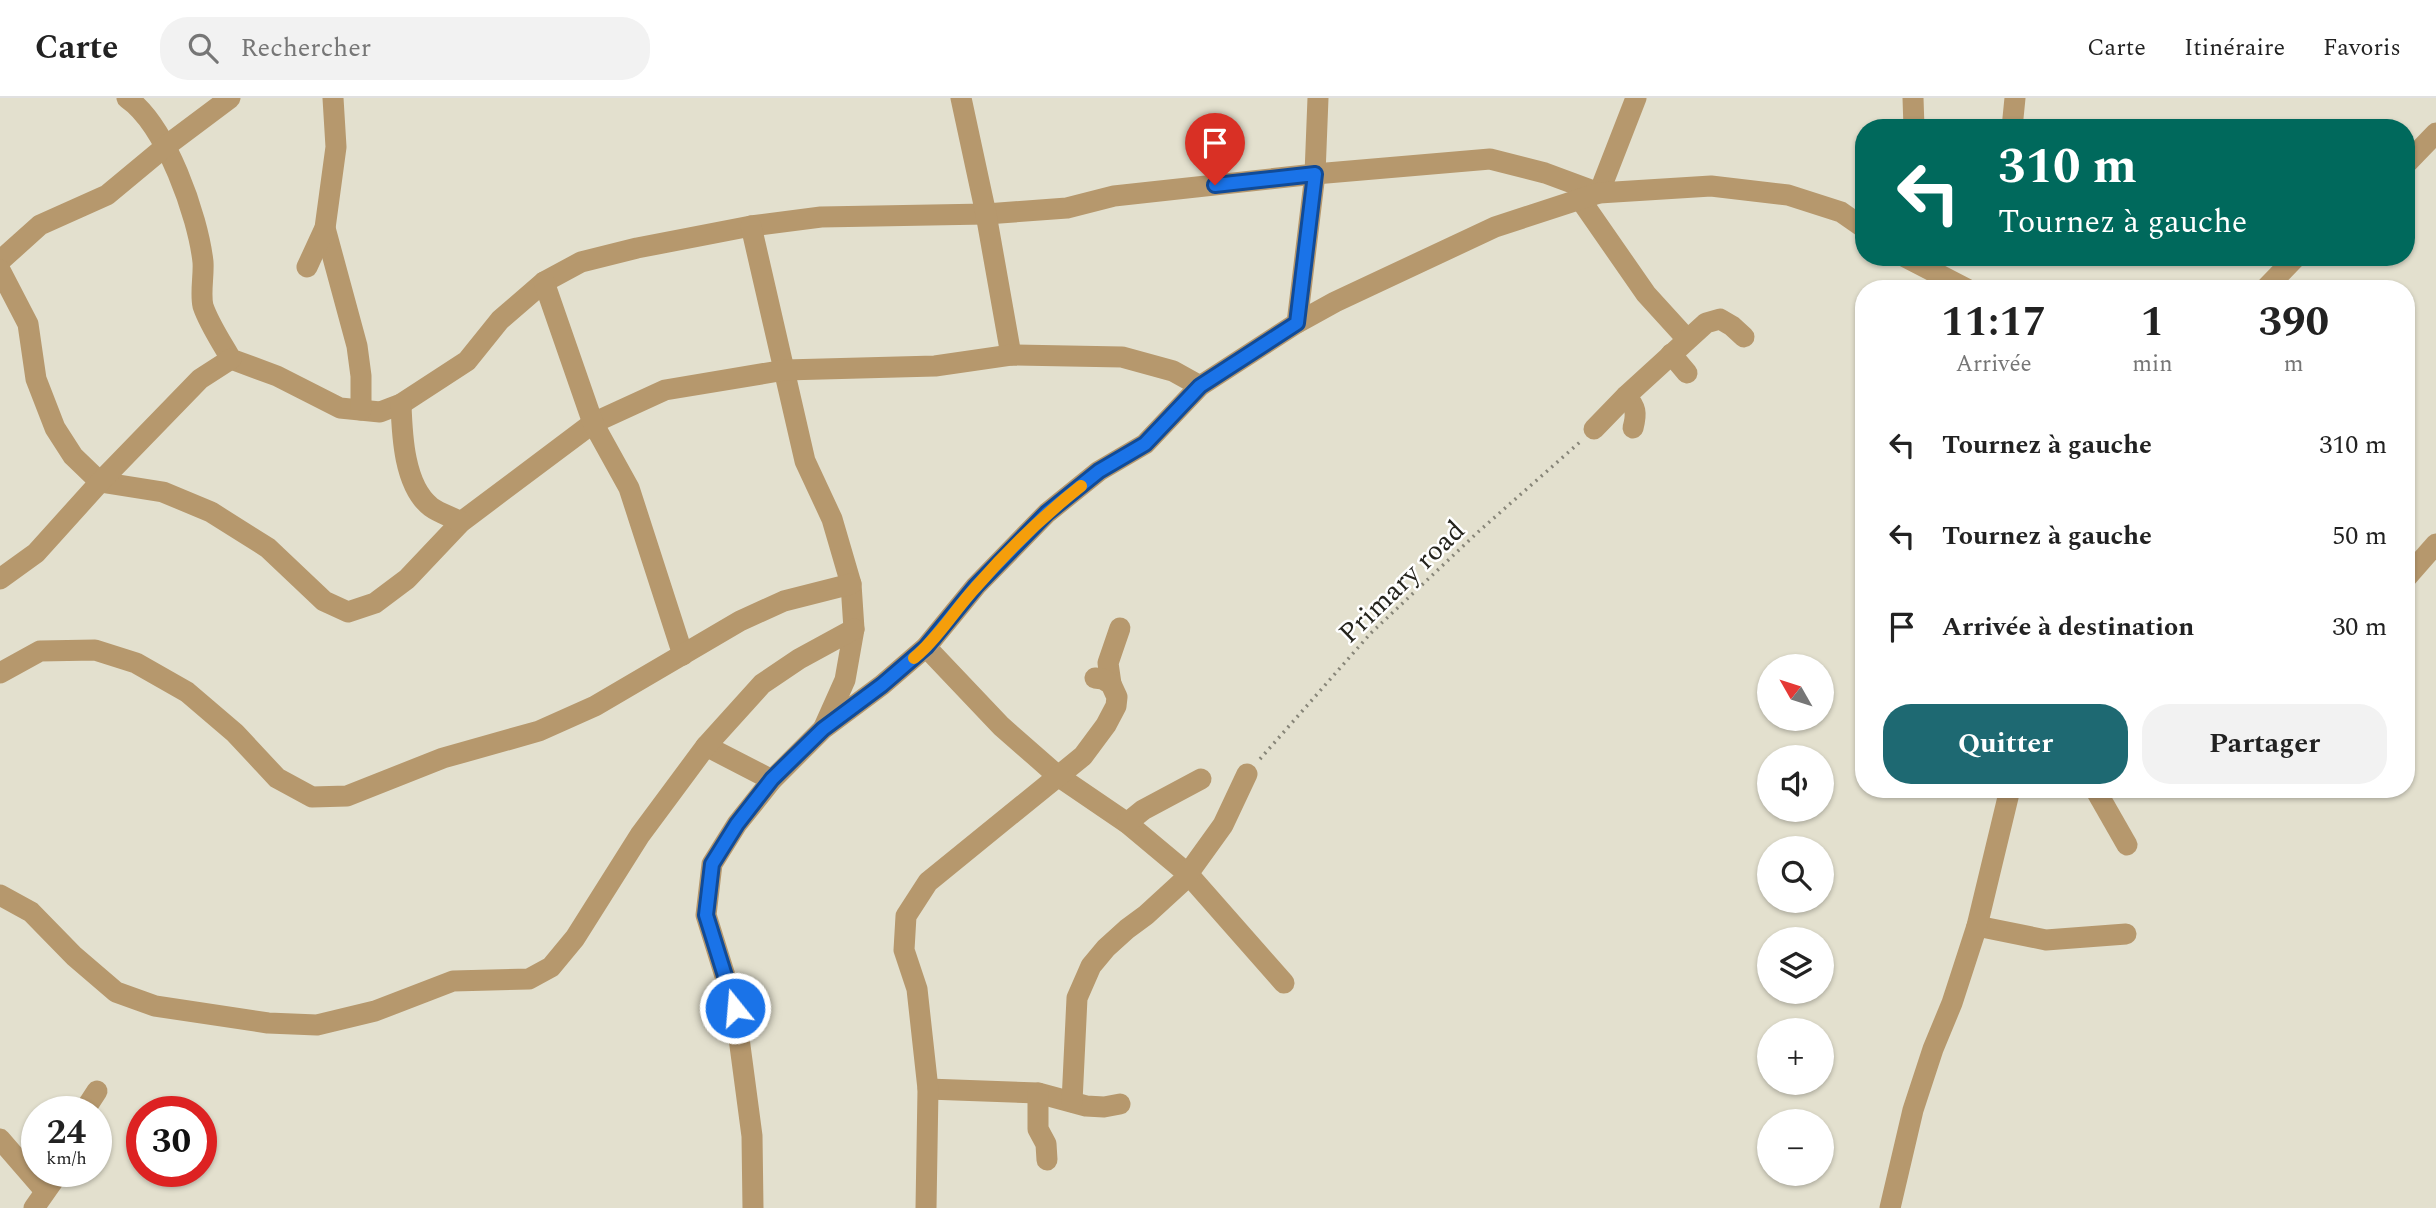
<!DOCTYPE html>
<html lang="fr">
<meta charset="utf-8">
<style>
body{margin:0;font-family:Spectral,serif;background:#f2f2f2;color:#222;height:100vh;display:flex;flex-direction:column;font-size:26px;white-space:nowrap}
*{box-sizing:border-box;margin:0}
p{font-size:23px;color:#767676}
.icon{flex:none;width:38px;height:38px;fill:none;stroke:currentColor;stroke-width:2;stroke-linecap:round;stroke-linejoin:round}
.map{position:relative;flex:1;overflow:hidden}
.panel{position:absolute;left:1855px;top:182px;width:560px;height:518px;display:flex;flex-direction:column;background:#fff;border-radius:28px;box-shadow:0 2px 5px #0004}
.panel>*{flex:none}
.top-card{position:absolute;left:1855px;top:21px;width:560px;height:147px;border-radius:28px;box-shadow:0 2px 5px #0004;background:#00695c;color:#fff;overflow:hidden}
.needle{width:46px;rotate:309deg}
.buttons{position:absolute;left:1757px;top:556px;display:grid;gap:14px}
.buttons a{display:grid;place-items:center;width:77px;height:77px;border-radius:50%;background:#fff;box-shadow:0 2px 5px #0004;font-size:35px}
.speed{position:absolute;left:21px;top:998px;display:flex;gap:14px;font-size:35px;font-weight:700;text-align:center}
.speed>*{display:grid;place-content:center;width:91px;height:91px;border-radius:50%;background:#fff;box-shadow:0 2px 5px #0004;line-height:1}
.speed small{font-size:18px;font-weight:400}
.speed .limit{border:10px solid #d22;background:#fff;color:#111}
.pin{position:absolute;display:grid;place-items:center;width:60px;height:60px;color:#fff;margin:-72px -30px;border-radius:50% 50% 50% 0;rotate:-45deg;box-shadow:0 0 7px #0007}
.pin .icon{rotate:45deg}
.me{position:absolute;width:77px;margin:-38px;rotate:343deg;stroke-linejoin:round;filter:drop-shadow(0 0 5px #0008)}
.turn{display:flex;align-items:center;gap:24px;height:147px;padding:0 28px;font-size:32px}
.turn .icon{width:91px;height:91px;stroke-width:2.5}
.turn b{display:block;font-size:49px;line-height:60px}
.eta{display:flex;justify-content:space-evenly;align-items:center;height:119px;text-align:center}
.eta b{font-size:42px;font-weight:700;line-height:49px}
.primary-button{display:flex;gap:14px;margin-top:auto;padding:14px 28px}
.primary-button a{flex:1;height:80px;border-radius:28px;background:#1e6972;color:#fff;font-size:28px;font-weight:700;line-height:80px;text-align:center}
.primary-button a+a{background:#f2f2f2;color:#222}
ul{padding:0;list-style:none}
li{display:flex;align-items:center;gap:21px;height:91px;padding:0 28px}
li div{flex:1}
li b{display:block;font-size:26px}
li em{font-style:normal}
header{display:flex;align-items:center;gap:42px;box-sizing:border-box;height:98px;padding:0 35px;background:#fff;border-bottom:2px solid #e0e0e0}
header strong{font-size:33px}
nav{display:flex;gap:38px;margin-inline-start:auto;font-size:24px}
.search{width:490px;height:63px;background:#f2f2f2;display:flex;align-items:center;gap:18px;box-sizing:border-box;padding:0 24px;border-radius:28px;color:#767676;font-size:26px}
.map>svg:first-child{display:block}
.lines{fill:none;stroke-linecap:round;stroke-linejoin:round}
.path{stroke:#878578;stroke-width:3.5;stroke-dasharray:2 5;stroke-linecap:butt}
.minor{stroke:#b6986d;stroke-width:21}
.route-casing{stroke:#114b97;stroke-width:18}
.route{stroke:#1a73e8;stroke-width:12}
.slow{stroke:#f59e0b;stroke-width:12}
.labels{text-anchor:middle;stroke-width:5;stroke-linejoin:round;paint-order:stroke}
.street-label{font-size:28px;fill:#25241d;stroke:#fff}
</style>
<header>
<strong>Carte</strong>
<div class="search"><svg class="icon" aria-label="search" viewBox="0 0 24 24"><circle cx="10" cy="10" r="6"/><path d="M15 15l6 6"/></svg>Rechercher</div>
<nav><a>Carte</a><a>Itinéraire</a><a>Favoris</a></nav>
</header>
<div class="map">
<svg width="2436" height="1110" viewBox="0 0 2436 1110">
<rect width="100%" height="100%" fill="#e3e0ce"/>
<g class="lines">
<path class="path" d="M1260 661 1371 535 1478 434 1580 344"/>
<g class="minor">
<path d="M127 0C166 27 198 118 203 164 204 178 200 195 203 208 209 226 222 245 231 261L277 278 340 310 380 314 401 306 467 263 500 222 544 184 581 164 637 150 751 128 821 119 986 116 1067 110 1114 98 1315 76 1490 61 1545 75 1599 95 1636 0"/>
<path d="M961 0 986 116 1011 257"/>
<path d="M1913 0 1914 30"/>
<path d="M2012 30 2015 0"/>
<path d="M2406 66 2436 35"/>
<path d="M1580 101 1646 196 1687 241"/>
<path d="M751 128 805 363 832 421 851 486 854 531 845 582 824 629"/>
<path d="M325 130 357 248 361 278V312"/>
<path d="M1905 159 1967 191"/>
<path d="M0 163 40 127 107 97 166 48 230 0"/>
<path d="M307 169 325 130 336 49 333 0"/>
<path d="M0 172 28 226 36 281 55 330 73 358 100 384 163 394 211 414 268 450 324 503 348 514 375 505 407 481 461 424 593 325 665 292 785 272 935 268 1011 257 1122 259 1173 273 1200 288"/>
<path d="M544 184 593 325 629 390 683 557"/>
<path d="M2265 191 2296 159"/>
<path d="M1297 225 1315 76 1318 0"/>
<path d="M1671 256 1687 275"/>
<path d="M1626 298C1636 309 1637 315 1633 330"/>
<path d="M401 306C402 337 404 388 431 409 439 415 452 419 461 424"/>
<path d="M1594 331 1626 298 1706 225 1720 221 1732 228 1744 239"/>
<path d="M2406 480 2436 446"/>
<path d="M0 481 36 455 100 384 200 281 231 261"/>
<path d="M926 549 1001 628 1058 678 1127 725 1188 776 1284 885"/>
<path d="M0 575 40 553 95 552 136 565 187 594 235 635 277 680 312 699 347 698 443 660 539 633 595 608 740 523 784 503 851 486"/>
<path d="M1111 586 1108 565 1120 530"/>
<path d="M706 648 772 682"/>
<path d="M2095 691 2127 747"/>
<path d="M1127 725 1143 712 1201 681"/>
<path d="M0 797 31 814 74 858 116 894 155 908 268 925 317 927 375 913 453 883 529 881 551 869 575 840 640 737 706 648 762 586 799 561 854 531"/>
<path d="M1977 828 2046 842 2126 836"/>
<path d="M928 991 1038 995 1086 1008 1104 1009 1120 1006"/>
<path d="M1038 995V1031L1046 1046 1047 1062"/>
<path d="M1072 1004 1077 900 1091 868 1106 850 1127 831 1146 817 1182 784 1223 727 1247 676"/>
<path d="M84 1013 97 993"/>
<path d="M0 1041 45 1093"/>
<path d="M34 1110 60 1073"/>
<path d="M753 1110 752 1038 735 910 706 817 712 766 737 726 772 682 823 631 882 587 926 549 976 488 1047 415 1099 373 1145 346 1200 288 1297 225 1335 204 1495 129 1599 95 1711 88 1788 97 1841 114 1864 130"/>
<path d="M926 1110 928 991 917 891 904 852 906 818 928 784 1083 658 1106 627 1116 608 1117 599 1111 586 1103 581 1095 580"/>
<path d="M1890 1110 1913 1012 1933 951 1952 905 1977 828 2010 691"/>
</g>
</g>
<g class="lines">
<defs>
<path id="route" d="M735 910 706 817 712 766 737 726 772 681 823 631 882 587 926 549 976 488 1047 415 1099 373 1145 346 1200 288 1297 225 1315 76 1215 87"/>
</defs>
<use href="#route" class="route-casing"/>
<use href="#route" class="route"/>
<path class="slow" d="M914 560C938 540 954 513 975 490 1007 453 1043 418 1081 388"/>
</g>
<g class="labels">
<g class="street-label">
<text transform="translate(1401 483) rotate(-44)" y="10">Primary road</text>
</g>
</g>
</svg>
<div class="buttons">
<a><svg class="needle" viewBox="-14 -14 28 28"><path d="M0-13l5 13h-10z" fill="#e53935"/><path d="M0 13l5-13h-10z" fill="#767676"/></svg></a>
<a><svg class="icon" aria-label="sound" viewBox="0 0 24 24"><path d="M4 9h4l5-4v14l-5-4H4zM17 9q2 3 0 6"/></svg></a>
<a><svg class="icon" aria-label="search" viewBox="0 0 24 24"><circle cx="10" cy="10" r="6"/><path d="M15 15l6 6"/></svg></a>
<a><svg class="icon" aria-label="layers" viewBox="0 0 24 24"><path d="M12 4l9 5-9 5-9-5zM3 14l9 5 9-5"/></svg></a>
<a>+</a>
<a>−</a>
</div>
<div class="speed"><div>24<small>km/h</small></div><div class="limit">30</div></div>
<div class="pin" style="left:1215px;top:87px;background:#d93025"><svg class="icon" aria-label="arrive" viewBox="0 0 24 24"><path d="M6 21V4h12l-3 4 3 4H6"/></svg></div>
<svg class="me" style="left:735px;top:910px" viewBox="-20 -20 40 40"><circle r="17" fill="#1a73e8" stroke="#fff" stroke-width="3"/><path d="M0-11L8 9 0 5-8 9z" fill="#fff"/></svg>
<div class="top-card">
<div class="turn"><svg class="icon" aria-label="left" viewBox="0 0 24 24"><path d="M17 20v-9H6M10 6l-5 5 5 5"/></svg><div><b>310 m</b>Tournez à gauche</div></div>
</div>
<section class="panel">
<div class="eta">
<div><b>11:17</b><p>Arrivée</p></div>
<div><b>1</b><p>min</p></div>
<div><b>390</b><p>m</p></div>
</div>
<ul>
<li><svg class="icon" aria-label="left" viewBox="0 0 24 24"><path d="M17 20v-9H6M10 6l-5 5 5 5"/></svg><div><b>Tournez à gauche</b></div><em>310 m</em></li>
<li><svg class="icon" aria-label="left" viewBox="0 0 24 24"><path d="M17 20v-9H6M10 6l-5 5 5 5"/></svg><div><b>Tournez à gauche</b></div><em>50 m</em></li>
<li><svg class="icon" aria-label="arrive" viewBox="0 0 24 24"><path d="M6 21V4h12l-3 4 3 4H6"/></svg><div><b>Arrivée à destination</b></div><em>30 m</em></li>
</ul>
<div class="primary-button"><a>Quitter</a><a>Partager</a></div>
</section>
</div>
